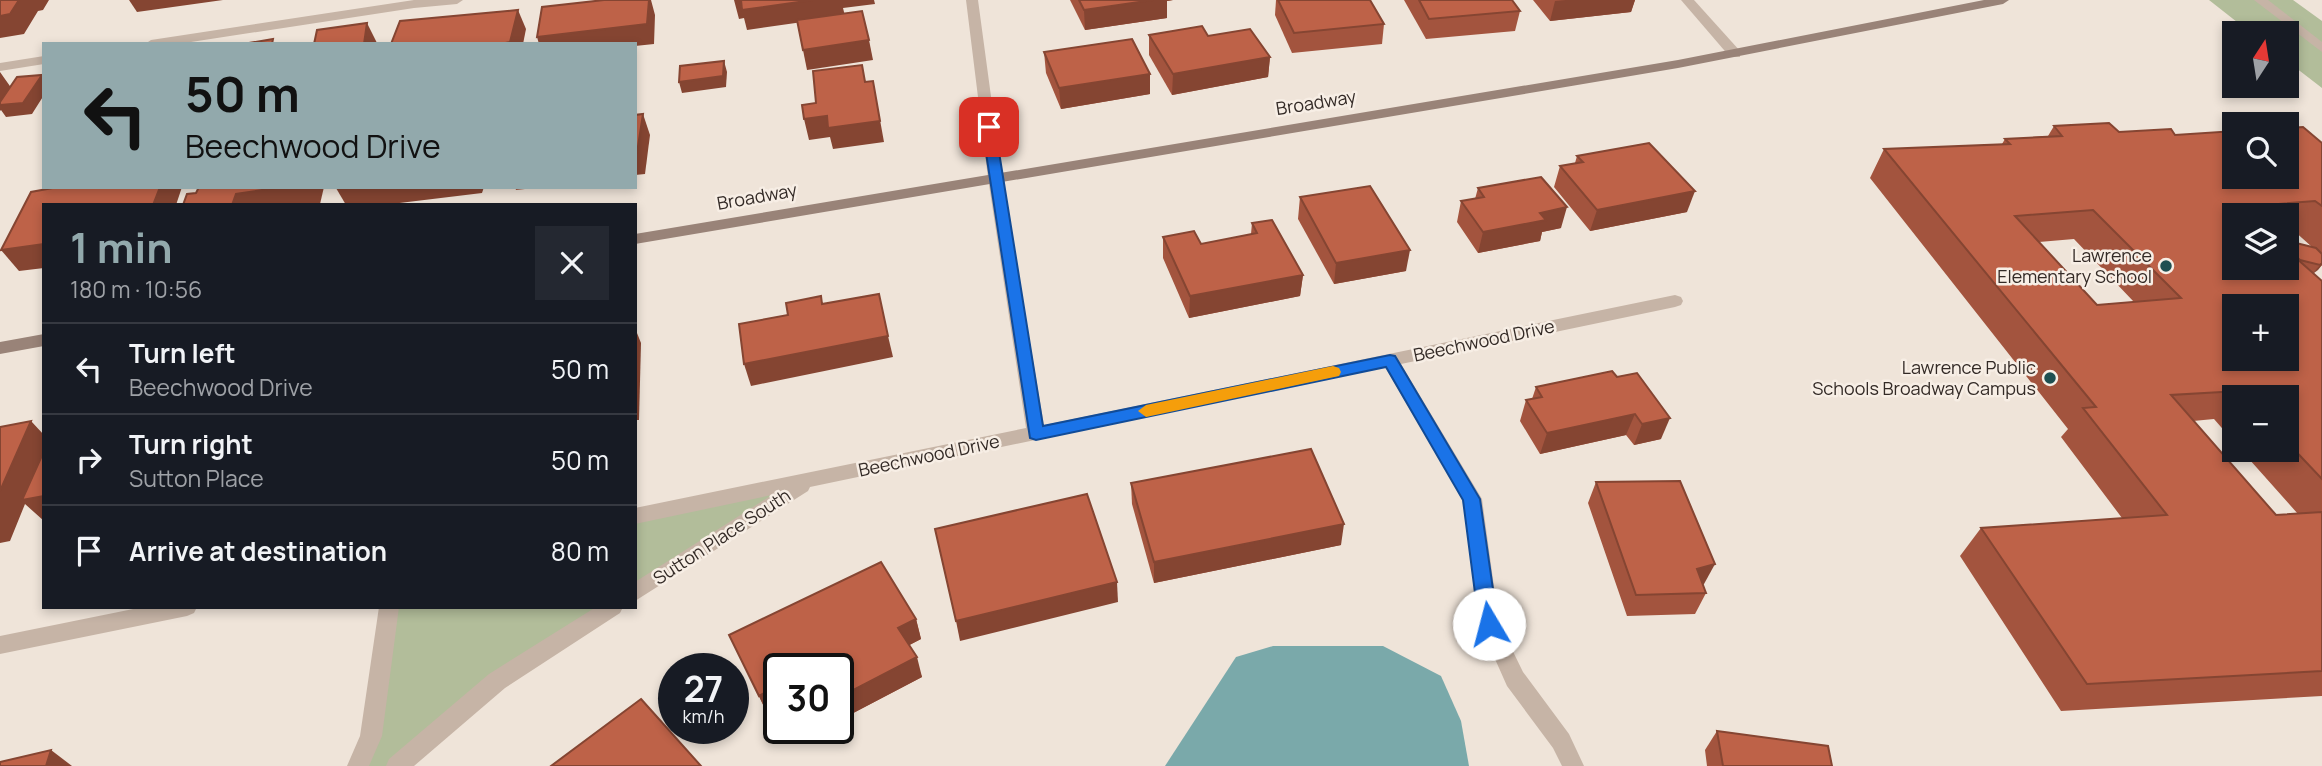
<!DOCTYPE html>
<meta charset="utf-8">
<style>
body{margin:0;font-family:Manrope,sans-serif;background:#242831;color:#f1f3f6;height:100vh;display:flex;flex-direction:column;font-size:26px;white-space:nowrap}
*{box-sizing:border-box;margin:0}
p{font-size:23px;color:#9ea1a6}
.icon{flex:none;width:38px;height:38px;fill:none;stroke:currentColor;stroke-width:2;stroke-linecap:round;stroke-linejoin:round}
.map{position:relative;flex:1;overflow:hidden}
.panel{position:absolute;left:42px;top:203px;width:595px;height:406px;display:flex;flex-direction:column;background:#171b24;border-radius:0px;box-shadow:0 4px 10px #0003}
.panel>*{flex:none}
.hud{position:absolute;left:42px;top:42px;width:595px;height:147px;border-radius:0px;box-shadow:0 4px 10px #0003;background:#92a9ac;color:#111;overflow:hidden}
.needle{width:46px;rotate:12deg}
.fabs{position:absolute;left:2222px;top:21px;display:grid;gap:14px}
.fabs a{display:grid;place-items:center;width:77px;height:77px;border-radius:0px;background:#171b24;box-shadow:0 4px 10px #0003;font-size:35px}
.speed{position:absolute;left:658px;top:653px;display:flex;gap:14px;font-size:35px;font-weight:700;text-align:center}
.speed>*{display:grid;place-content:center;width:91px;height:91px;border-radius:50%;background:#171b24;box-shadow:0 4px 10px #0003;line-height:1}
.speed small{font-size:18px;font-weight:400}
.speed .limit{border:4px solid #111;border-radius:10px;background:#fff;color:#111}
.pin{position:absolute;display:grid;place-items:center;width:60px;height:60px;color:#fff;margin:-30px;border-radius:14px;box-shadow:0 4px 10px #0006}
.me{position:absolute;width:77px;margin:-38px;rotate:352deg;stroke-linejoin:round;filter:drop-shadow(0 0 5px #0008)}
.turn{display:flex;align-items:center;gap:24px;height:147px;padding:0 28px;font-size:32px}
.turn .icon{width:91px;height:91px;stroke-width:2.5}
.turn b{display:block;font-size:49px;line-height:60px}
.round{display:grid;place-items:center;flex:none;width:74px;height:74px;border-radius:0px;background:#242831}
.overview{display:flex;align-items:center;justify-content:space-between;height:119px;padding:0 28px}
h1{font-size:42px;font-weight:700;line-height:52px;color:#92a9ac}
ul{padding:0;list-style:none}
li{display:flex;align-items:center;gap:21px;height:91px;padding:0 28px;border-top:2px solid #363941}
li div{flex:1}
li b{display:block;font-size:26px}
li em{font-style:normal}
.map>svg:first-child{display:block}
.green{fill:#b2bd9a}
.water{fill:#7aa9aa}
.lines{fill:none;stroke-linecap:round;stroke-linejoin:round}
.lane{fill:#c6b4a6;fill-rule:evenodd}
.street{fill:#c6b4a6;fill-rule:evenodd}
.secondary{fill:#998378;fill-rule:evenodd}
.wall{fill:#a3543e;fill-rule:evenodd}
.shaded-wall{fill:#854532}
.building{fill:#be6248;stroke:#854532;stroke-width:2;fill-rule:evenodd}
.route{fill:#1a73e8;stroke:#114b97;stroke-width:2}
.slow{fill:#f59e0b}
.poi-dot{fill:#1f4f51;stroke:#f7eee5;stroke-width:2.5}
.labels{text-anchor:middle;stroke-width:5;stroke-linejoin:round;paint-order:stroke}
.street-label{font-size:18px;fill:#332a26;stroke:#f7eee5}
.poi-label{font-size:18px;fill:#332a26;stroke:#f7eee5;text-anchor:end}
</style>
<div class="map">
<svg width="2322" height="766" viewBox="0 0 2322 766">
<rect width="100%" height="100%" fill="#efe4d9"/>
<g class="green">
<path d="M2209 0H2293L2322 21V88L2287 61V33H2251Z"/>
<path d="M809 480 635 592V516Z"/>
<path d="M389 607H612L397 766H358Z"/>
</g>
<path class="water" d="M1273 646H1383L1441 676 1461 721 1469 766H1165L1236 657Z"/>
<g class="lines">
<path class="lane" d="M2254 0H2268L2322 42V52Z"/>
<g class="street">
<path d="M414 0H463L457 4 414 8 178 44H145L151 40Z"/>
<path d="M966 0H978L1002 178 1044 425 1675 295 1681 297 1683 301 1681 305 1675 307 1401 364 1482 499 1499 623 1523 672 1569 734 1584 766H1562L1553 748 1507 686 1479 623 1463 500 1385 367 810 487 808 491 635 601V582L772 495 635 524V508L1026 428 988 178Z"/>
<path d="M1681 0H1694L1740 51V57H1730Z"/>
<path d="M44 56V64L0 71V63Z"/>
<path d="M143 607H197L194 613 187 616 0 654V636Z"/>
<path d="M379 607H399L382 736 369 766H347L360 736Z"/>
<path d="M596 607H623L620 613 505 688 414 766H386L389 759 489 674Z"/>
</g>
<g class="secondary">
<path d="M1984 0H2009L2003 4 1678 68 635 244V234L1678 60Z"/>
<path d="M44 334V346L0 354V342Z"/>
</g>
</g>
<g class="wall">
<path d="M1070 0H1173L1167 1V18L1085 30Z"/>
<path d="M1276 0H1370L1384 24 1382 44 1292 53 1275 15Z"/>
<path d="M1404 0H1512L1520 11 1515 31 1426 39Z"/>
<path d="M1533 0H1635L1631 12 1550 21Z"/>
<path d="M1149 35 1208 36 1270 57 1268 77 1172 95 1149 55Z"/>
<path d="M1044 52 1150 74V94L1061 109 1046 73Z"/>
<path d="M2054 126 2119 132 2322 143V265L2313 273 2322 281V696L2061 711 1960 556 1981 528 2122 518 2061 437 2068 429 1870 178 1884 149 2002 144 2005 139 2048 136ZM2235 215H2287V230L2292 229 2312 247 2296 243 2288 251ZM2074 239 2134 302 2097 305 2039 242ZM2235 397H2287V450H2241L2298 514 2276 515 2193 421 2214 419 2235 443Z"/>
<path d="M1577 156 1687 212 1590 231 1554 187 1560 166 1575 163Z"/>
<path d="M515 187H543L516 190Z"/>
<path d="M1478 188 1561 228 1542 232 1540 241 1478 253 1457 222 1461 201 1475 199Z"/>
<path d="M1300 197 1406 271 1334 284 1298 219Z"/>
<path d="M1252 223 1303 275 1300 296 1189 318 1163 258V237L1201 244 1251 234Z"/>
<path d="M1612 371 1661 439 1634 445 1626 435 1540 454 1520 421 1526 400 1532 399 1536 387Z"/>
<path d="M1596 482 1704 584 1703 585 1706 593 1695 614 1627 616 1588 503Z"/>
<path d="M1131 483 1341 545 1154 583 1132 504Z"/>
<path d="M916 619 921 639 909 645 922 677 838 721V668H779V709L768 715 729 635Z"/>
<path d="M1717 731 1832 766H1707L1705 750Z"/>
</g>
<g class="shaded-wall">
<path d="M19 0H49L43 10 38 11 24 34 0 38V16Z"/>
<path d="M129 0H223L137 12Z"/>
<path d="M649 0H651L655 15 654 44 635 46V44H539L537 37Z"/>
<path d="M734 0H874L875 4 843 8 845 16 747 30 744 18 739 19Z"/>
<path d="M1153 0H1173L1167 1V18L1085 30 1084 10Z"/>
<path d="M1566 0H1635L1631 12 1550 21 1555 1Z"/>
<path d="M518 10 526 29 523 44H501Z"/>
<path d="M367 23 377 43 364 44Z"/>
<path d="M869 40 873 60 807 70 803 50Z"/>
<path d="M1270 57 1268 77 1172 95 1173 74Z"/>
<path d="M724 61 727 72 726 87 682 93 679 82Z"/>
<path d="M0 72 12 89 42 75 44 78V95L32 114 6 117 1 110 0 111Z"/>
<path d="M1150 74V94L1061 109 1059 88Z"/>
<path d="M873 81 884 142 833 149 830 137 809 140 804 119Z"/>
<path d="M643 114 650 135 645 174 635 175V153Z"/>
<path d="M160 187H182L176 205H153Z"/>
<path d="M281 187H324L320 204 232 205 236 194Z"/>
<path d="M343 187H484L482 193 383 205H346L336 188Z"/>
<path d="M1695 191 1687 212 1590 231 1597 210Z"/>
<path d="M1567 207 1561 228 1542 232 1540 241 1478 253 1483 232 1540 213Z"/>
<path d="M44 244V268L19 271 1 250Z"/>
<path d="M1410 250 1406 271 1334 284 1336 263Z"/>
<path d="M2322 263V265L2318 270 2310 276Z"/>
<path d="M1303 275 1300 296 1189 318 1190 296Z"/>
<path d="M635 328 641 343 639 420H635Z"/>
<path d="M888 336 893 357 751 386 744 364Z"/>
<path d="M1635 414 1626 435 1540 454 1547 433Z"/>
<path d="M1670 418 1661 439 1634 445 1642 424Z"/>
<path d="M31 421 44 435V521L25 504 10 541 0 543V491Z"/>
<path d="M1344 524 1341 545 1154 583V562Z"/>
<path d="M1715 564 1704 584 1686 590 1697 569Z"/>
<path d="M1117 582 1118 602 960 641 956 621Z"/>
<path d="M916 619 921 639 904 648 898 628Z"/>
<path d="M917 657 922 677 838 721V698Z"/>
<path d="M779 685V709L768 715 759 696Z"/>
<path d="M809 728H824L811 735Z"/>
<path d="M51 750 72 766H46Z"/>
</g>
<g class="building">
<path d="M0 0H19L10 14 0 16Z"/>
<path d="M604 0H649L647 24 537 37 542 7Z"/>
<path d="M741 0H813L742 10Z"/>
<path d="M1079 0H1153L1084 10Z"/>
<path d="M1278 0H1370L1384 24 1294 33Z"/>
<path d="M1419 0H1512L1520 11 1429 19Z"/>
<path d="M518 10 510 42 501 44H391L400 21Z"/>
<path d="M862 11 869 40 803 50 797 20Z"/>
<path d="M367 23 364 44H314L317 30Z"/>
<path d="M1202 26 1208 36 1250 29 1270 57 1173 74 1149 35Z"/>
<path d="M273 39 272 44H243Z"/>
<path d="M1132 39 1150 74 1059 88 1044 52Z"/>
<path d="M724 61 723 76 679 82 680 66Z"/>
<path d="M862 65 865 82 873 81 880 121 828 128 827 116 804 119 802 105 816 103 813 71Z"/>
<path d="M42 75 23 103 0 105V102L17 77Z"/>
<path d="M643 114 637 153H635V115Z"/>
<path d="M2109 123 2119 132 2171 129 2175 135 2235 131V177H2287V128L2303 127 2322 143V206L2315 201 2239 207 2248 215H2235V268H2287V250L2322 281V479L2287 442V397H2245L2239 391 2171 395 2276 515 2322 512V671L2087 684 1981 528 2167 515 2083 408 2096 407 1884 149 2010 144 2005 139 2062 136 2054 126ZM2093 210 2181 298 2097 305 2015 216ZM2235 306H2287V359H2235Z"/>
<path d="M1649 143 1695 191 1597 210 1560 166 1583 162 1577 156Z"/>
<path d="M1541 177 1567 207 1540 213 1546 220 1483 232 1461 201 1484 197 1478 188Z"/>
<path d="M1370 186 1410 250 1336 263 1300 197Z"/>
<path d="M58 187H160L153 205H44V244L1 250 31 192Z"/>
<path d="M199 187H281L236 194 232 205H183L187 194 196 193Z"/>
<path d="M1272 220 1303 275 1190 296 1163 237 1194 231 1201 244 1257 233 1252 223Z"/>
<path d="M2296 243 2316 248 2322 254V263L2320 265 2300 260 2289 250Z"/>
<path d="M879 294 888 336 744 364 739 324 788 315 786 303 821 296 822 304Z"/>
<path d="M1612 371 1617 377 1637 373 1670 418 1642 424 1635 414 1547 433 1526 400 1542 397 1536 387Z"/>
<path d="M31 421 0 491V427Z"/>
<path d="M1311 449 1344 524 1154 562 1131 483Z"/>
<path d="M44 451V496L22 500Z"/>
<path d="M1680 481 1715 564 1697 569 1706 593 1636 595 1596 482Z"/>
<path d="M1087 494 1117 582 956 621 935 529Z"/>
<path d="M881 562 916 619 898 628 917 657 838 698V668H779V685L759 696 729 635Z"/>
<path d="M641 699 701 766H551Z"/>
<path d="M1717 731 1828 746 1832 766H1723Z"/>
<path d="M51 750 46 766H0V762Z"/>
</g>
<path class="route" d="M989 123 995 127 1043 426 1390 355 1395 356 1480 499 1498 624 1495 629 1489 632 1482 629 1479 624 1463 500 1386 367 1036 440 1030 438 982 127Z"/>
<path class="slow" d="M1333 366 1339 368 1341 372 1339 376 1146 417 1138 411 1146 405Z"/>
<g class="poi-dot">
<circle cx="2166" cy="266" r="7"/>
<circle cx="2050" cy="378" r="7"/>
</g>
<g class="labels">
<g class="street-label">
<text transform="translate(1316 103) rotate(-9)" y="6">Broadway</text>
<text transform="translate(757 197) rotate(-10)" y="6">Broadway</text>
<text transform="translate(1484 341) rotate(-12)" y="6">Beechwood Drive</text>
<text transform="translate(929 456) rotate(-12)" y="6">Beechwood Drive</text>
<text transform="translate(722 537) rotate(-33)" y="6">Sutton Place South</text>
</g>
<g class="poi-label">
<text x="2152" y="262">Lawrence<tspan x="2152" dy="21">Elementary School</tspan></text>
<text x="2036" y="374">Lawrence Public<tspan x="2036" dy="21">Schools Broadway Campus</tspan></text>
</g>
</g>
</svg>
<div class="fabs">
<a><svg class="needle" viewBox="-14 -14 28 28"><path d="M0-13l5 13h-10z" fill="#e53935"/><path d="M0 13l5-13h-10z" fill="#9ea1a6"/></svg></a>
<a><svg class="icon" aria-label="search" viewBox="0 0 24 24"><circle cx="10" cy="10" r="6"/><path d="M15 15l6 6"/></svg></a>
<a><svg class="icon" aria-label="layers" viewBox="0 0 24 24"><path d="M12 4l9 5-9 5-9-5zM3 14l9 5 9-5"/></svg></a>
<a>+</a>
<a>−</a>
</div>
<div class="speed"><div>27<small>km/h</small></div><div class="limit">30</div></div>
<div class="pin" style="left:989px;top:127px;background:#d93025"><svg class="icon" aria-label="arrive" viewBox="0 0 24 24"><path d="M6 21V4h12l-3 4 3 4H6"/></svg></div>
<svg class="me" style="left:1489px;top:624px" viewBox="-20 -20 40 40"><circle r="19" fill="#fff"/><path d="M0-13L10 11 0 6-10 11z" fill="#1a73e8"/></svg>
<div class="hud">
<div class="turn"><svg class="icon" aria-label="left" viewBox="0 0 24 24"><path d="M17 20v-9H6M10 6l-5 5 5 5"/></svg><div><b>50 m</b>Beechwood Drive</div></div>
</div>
<section class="panel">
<div class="overview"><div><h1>1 min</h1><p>180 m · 10:56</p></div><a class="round"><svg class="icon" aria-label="close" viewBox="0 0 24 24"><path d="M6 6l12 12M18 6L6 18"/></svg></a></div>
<ul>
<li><svg class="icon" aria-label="left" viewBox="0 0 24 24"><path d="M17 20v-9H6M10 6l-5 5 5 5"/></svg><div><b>Turn left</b><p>Beechwood Drive</p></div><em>50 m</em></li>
<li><svg class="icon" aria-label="right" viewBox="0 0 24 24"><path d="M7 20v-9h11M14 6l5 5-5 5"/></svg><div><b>Turn right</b><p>Sutton Place</p></div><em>50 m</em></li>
<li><svg class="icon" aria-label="arrive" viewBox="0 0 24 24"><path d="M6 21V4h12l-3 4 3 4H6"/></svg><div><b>Arrive at destination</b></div><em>80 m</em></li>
</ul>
</section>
</div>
